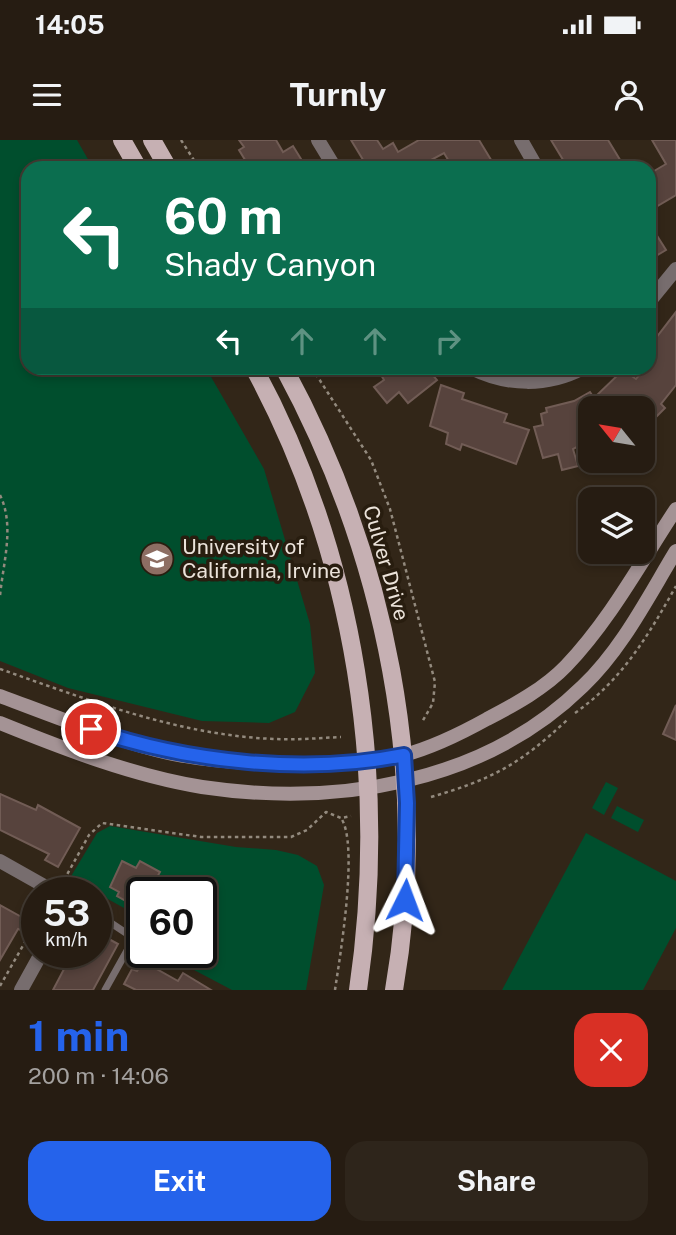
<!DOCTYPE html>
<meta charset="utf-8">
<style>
body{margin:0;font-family:"Public Sans",sans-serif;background:#2e251b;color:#f1f3f6;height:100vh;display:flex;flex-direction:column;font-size:26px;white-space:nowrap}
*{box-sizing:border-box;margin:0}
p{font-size:23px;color:#a4a19f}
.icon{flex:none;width:38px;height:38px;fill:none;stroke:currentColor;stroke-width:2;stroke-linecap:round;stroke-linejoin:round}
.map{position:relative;height:850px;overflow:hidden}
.drawer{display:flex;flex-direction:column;background:#261c12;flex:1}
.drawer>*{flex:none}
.banner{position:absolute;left:21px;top:21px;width:635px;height:214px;border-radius:21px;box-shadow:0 4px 10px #0003,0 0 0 2px #423a32;background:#0b6e4f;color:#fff;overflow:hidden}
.needle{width:46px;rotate:300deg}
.tools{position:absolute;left:578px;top:256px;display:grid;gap:14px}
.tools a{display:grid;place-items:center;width:77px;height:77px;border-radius:14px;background:#261c12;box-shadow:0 4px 10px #0003,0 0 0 2px #423a32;font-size:35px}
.speed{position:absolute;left:21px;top:737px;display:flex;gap:14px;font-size:35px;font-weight:700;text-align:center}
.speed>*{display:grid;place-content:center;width:91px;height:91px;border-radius:50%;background:#261c12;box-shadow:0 4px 10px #0003,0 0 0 2px #423a32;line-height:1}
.speed small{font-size:18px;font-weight:400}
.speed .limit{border:4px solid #111;border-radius:10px;background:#fff;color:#111}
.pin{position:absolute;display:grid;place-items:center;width:60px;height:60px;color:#fff;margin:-30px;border:4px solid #fff;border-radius:50%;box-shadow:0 2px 7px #0007}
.me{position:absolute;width:77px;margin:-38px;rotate:3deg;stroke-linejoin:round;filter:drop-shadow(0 0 5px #0008)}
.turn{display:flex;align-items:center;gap:24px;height:147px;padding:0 28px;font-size:32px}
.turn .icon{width:91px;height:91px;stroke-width:2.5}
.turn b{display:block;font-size:49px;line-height:60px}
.lanes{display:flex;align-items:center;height:66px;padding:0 28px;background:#0003;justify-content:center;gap:35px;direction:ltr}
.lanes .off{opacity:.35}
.round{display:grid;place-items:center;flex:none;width:74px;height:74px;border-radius:21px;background:#2e251b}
.head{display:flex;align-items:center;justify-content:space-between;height:119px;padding:0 28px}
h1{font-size:42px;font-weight:700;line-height:52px;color:#2563eb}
.action{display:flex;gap:14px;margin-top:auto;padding:14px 28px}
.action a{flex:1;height:80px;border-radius:21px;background:#2563eb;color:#fff;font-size:28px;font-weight:700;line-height:80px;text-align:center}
.action a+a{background:#2e251b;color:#f1f3f6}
.status{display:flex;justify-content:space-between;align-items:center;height:49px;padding:0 35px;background:#261c12;direction:ltr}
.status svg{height:19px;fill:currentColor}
header{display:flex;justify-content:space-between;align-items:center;height:91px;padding:0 28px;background:#261c12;font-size:32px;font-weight:700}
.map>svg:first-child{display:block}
.green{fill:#004e2d}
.building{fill:#57433d;stroke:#715c55;stroke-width:2}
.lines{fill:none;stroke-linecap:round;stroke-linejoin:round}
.path{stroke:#938a7e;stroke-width:2.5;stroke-dasharray:3.5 3.5;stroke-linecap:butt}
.lane{stroke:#776d6e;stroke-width:7}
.street{stroke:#776d6e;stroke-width:14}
.secondary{stroke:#a49395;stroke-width:14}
.primary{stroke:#c6b0b3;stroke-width:18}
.route-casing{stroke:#184099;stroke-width:18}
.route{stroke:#2563eb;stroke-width:12}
.labels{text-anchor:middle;stroke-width:7;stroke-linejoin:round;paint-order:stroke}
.poi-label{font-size:21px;fill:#ebe3da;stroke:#281d0f;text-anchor:start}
.street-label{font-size:21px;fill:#ebe3da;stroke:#281d0f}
</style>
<div class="status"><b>14:05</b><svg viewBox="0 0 49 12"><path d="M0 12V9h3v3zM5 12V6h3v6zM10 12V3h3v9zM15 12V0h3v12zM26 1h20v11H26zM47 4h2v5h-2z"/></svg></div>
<header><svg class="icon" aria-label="menu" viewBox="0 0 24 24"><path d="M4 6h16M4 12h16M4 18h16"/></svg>Turnly<svg class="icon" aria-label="person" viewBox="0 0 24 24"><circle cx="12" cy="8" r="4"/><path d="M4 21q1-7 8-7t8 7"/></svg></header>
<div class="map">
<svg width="676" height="850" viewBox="0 0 676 850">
<rect width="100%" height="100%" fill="#322618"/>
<g class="green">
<path d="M0 0H77L93 28H28V228H206L264 329 310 484 315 533 295 572 269 583 202 581 68 548 0 521Z"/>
<path d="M606 642 618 648 604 675 592 668Z"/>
<path d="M617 666 644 680 638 692 611 678Z"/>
<path d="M110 686 236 707 276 710 298 715 317 726 324 745 306 850H232L160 812H201V752H142V778L70 738 97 693Z"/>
<path d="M586 693 676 741V788L643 850H502Z"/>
</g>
<g class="building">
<path d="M239 0H276L283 12 293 6 301 19 298 21 302 28H250L239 10 244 7Z"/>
<path d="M351 0H377L383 9 393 3 398 12 419 0H479L496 28H453L444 13 416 28H368Z"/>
<path d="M551 0H608L625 28H568Z"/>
<path d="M652 0H676V55L649 71V34L666 24Z"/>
<path d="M649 83 666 110 649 120Z"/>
<path d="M676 172V245L661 264 665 268 648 285 642 279V268H590V300L573 309 578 326 562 330 558 314 543 318 534 287 543 285 541 274 547 272 546 268 574 261 590 252 594 258 623 230 636 239 645 228H649L654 215 649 207Z"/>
<path d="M377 228H427L437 240 408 263 399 252 387 263 374 247 384 240Z"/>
<path d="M441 245 464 253 462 259 507 274 504 282 529 290 516 324 462 304 460 310 446 304 448 293 430 286Z"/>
<path d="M676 565V600L663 594Z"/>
<path d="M0 654 36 670 38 665 80 688 58 727 45 720 49 714 0 690Z"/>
<path d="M122 721 136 728 140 721 160 732 149 752H142L135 766 117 756 119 752 110 747Z"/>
<path d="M0 765 27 780 21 790 18 789 0 820Z"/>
<path d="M96 792 118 804 93 850H53L73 812H96Z"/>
<path d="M147 816 158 822 155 828 178 841 183 833 211 850H136L124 844 132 829 137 831Z"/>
</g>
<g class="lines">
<g class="path">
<path d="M181 0 199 28"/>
<path d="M312 228 371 320 390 369 435 542 433 563 422 582"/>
<path d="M0 355C15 386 3 423 0 456"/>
<path d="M0 529C89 560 181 596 276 599 297 600 319 598 341 597"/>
<path d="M575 573C622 540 648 496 676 446"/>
<path d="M431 657C493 639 520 624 567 580"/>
<path d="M64 740 89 695 102 683 201 697H291L307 690 326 672 341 678 351 676"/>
<path d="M0 846 37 781"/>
<path d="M335 850C340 816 359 704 341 678"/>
</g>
<path class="lane" d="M96 773 129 795V807L105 850"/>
<g class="street">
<path d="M318 0 335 28"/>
<path d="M521 0 537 28"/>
<path d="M649 162 676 129"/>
<path d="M471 228C507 246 547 247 583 228"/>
<path d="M0 721 55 752"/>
<path d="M21 850 42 812"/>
</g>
<g class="secondary">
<path d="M0 556C51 575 103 596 156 610 214 625 347 632 404 615 434 607 460 594 487 579 514 565 545 548 566 526 610 480 641 422 676 369"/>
<path d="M0 583C64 609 134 636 202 647 336 667 483 644 583 546 622 509 648 457 676 411"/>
</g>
<g class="primary">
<path d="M122 0 138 28"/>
<path d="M152 0 168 28"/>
<path d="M254 228C356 416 389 639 358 850"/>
<path d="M284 228C386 416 431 638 394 850"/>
</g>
</g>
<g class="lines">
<defs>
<path id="route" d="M91 589C186 622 305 635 404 615L407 663 405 760"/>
</defs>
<use href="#route" class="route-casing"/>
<use href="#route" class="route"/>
</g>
<defs>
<symbol id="university-disc" viewBox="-11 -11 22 22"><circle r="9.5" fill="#8d6e63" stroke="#281d0f"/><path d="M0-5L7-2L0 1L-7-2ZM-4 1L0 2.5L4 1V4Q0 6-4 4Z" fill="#fff"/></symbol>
</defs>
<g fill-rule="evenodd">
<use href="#university-disc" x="138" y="400" width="38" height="38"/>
</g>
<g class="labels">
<g class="poi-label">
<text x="182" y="414">University of<tspan x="182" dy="24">California, Irvine</tspan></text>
</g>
<g class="street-label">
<text transform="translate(386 423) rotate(74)" y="7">Culver Drive</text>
</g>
</g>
</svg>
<div class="tools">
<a><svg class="needle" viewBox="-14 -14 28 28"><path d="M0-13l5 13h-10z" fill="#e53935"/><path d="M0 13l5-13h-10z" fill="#a4a19f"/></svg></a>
<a><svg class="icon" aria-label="layers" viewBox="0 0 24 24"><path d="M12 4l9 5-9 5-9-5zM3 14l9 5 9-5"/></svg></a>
</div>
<div class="speed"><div>53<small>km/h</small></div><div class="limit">60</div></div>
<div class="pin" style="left:91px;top:589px;background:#d93025"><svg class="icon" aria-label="arrive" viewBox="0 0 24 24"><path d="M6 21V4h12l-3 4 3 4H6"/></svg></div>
<svg class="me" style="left:405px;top:760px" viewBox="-20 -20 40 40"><path d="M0-17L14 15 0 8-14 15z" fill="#2563eb" stroke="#fff" stroke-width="4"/></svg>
<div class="banner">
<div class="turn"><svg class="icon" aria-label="left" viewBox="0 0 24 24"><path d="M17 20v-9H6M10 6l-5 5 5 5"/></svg><div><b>60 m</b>Shady Canyon</div></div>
<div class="lanes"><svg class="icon" aria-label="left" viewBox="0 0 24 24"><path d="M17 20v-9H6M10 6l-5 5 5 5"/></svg><svg class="icon off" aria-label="ahead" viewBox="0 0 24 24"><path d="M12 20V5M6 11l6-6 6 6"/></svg><svg class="icon off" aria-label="ahead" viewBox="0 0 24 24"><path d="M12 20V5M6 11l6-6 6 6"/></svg><svg class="icon off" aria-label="right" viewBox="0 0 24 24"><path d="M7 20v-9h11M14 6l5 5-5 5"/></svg></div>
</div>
</div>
<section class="drawer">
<div class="head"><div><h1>1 min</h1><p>200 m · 14:06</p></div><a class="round" style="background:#d93025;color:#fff"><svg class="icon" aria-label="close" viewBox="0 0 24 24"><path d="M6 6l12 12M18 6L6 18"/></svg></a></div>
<div class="action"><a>Exit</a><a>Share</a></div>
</section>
